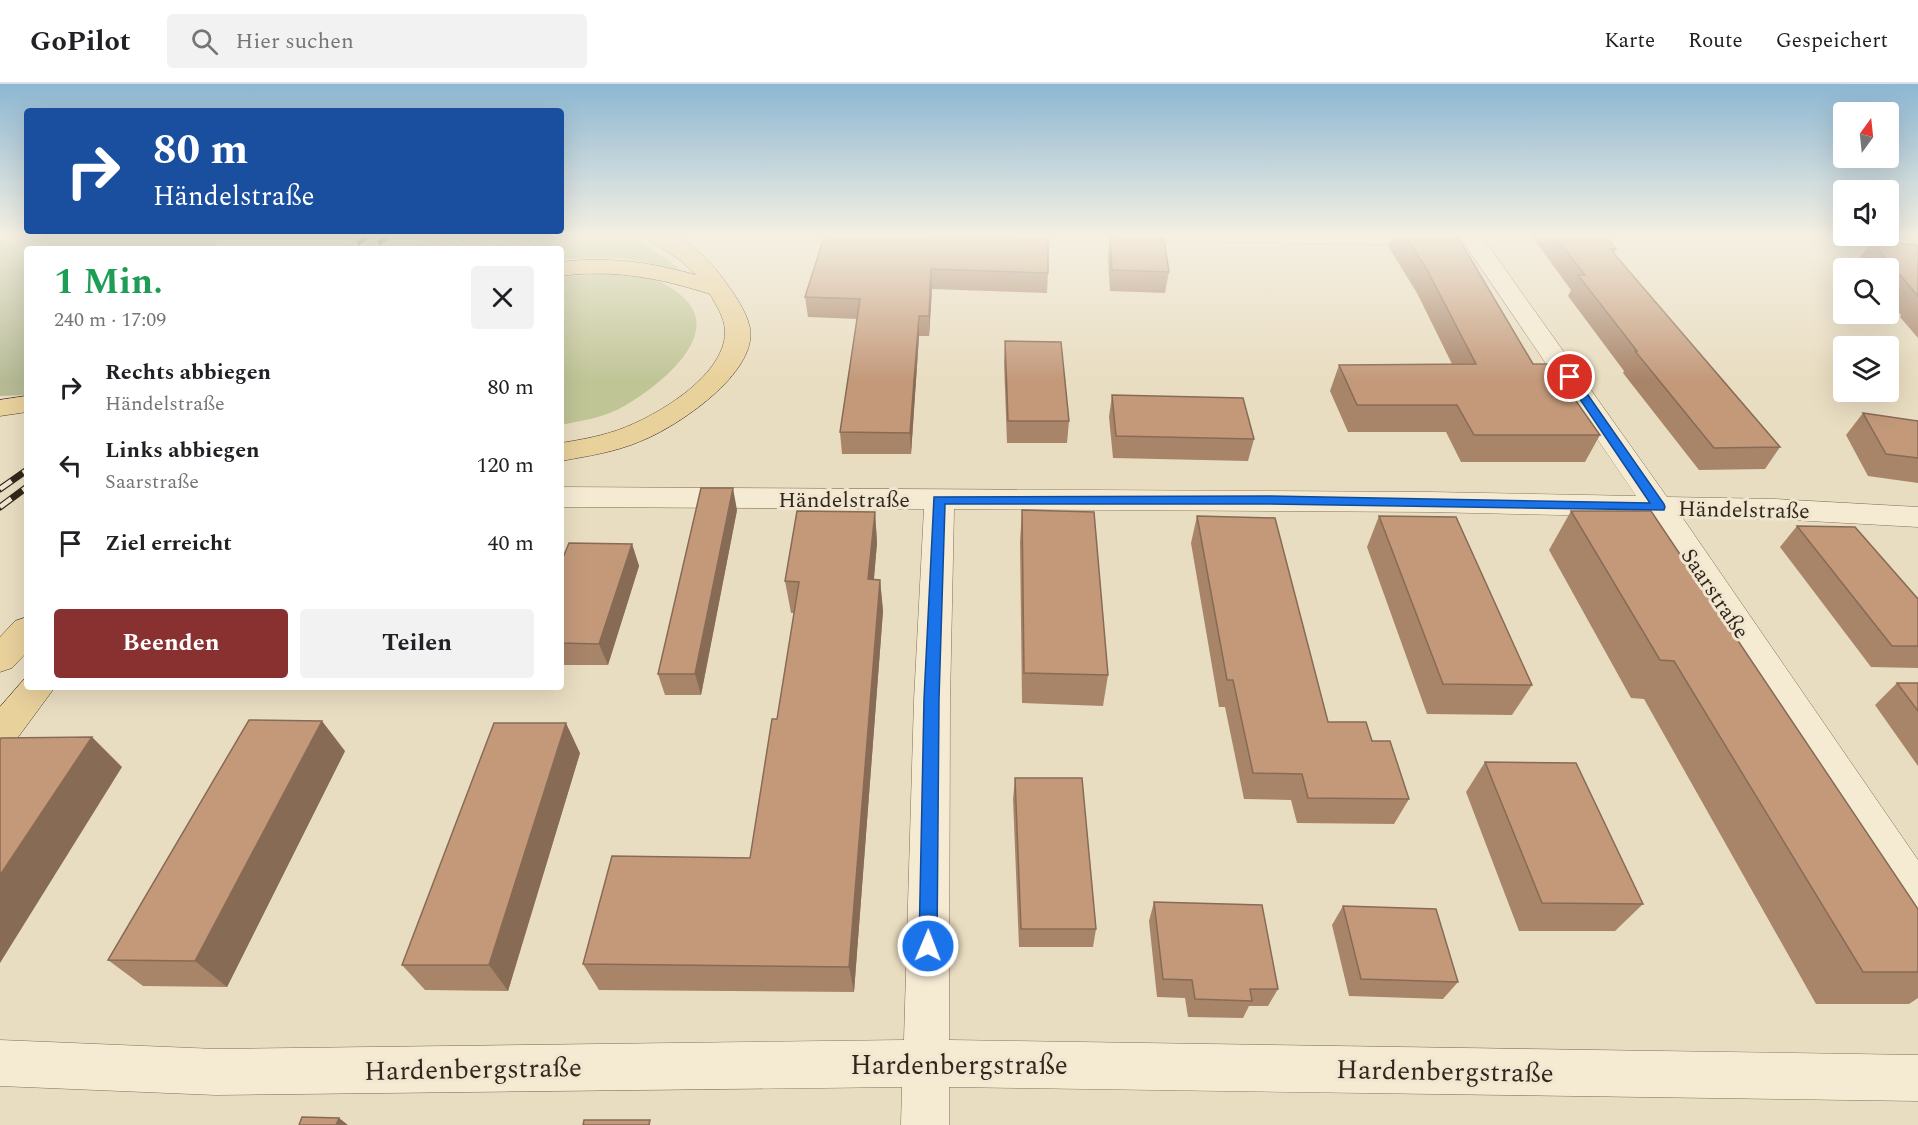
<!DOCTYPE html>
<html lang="de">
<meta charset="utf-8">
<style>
body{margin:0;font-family:Spectral,serif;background:#f2f2f2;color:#202124;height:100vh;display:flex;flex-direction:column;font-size:22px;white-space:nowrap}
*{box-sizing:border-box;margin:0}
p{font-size:20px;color:#757577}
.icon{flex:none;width:33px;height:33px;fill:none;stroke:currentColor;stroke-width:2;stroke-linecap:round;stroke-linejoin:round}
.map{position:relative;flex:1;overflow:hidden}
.drawer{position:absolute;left:24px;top:162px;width:540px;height:444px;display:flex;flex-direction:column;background:#fff;border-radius:6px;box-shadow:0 6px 24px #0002}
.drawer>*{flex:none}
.banner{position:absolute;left:24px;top:24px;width:540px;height:126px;border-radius:6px;box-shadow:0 6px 24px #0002;background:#1a4fa0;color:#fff;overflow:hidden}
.needle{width:39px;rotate:15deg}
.tools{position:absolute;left:1833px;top:18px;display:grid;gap:12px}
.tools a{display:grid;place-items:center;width:66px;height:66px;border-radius:6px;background:#fff;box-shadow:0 6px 24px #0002;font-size:30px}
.pin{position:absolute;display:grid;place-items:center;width:51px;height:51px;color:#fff;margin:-26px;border:3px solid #fff;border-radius:50%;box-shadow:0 2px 6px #0007}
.me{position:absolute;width:66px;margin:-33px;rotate:1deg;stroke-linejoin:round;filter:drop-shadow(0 0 4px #0008)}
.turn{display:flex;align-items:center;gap:21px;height:126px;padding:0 30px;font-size:27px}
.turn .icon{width:78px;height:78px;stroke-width:2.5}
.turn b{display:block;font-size:42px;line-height:51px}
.round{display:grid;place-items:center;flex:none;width:63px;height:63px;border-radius:6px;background:#f2f2f2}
.summary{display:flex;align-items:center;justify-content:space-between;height:102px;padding:0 30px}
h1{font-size:36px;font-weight:700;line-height:45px;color:#1e9e55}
.action{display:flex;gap:12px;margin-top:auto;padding:12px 30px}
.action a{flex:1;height:69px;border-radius:6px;background:#893031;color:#fff;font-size:24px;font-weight:700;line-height:69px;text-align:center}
.action a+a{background:#f2f2f2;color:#202124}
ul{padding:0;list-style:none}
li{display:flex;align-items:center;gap:18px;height:78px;padding:0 30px}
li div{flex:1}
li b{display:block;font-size:22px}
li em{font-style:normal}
header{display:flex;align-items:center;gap:36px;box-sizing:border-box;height:84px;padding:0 30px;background:#fff;border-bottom:2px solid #e0e0e0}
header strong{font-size:28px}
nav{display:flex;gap:33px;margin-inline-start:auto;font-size:21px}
.search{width:420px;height:54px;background:#f2f2f2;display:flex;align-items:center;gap:15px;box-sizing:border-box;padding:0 21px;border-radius:6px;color:#757577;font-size:22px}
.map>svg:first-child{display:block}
.green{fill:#c0c596}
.cemetery{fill:#b6bb95}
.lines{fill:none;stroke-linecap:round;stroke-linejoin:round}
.minor-casing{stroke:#806f5a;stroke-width:1}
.major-casing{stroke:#4e3d2e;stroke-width:1}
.minor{fill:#f5ebd3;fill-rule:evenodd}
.major{fill:#e9d19c;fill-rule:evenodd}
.rail-far1-casing{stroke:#31271d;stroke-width:5}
.rail-casing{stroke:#31271d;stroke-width:7}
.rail-far1{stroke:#f1e7d0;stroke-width:4;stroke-dasharray:10;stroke-linecap:butt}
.rail{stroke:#f1e7d0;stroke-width:4.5;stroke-dasharray:14;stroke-linecap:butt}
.wall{fill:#a88469}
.shaded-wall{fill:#886b55}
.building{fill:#c3997a;stroke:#886b55;stroke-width:1.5}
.route{fill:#1a73e8;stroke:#114b97;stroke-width:1.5}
.labels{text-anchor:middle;stroke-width:6;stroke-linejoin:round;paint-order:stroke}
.street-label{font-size:22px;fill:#31271d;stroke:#f1e7d0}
.near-street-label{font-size:27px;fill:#31271d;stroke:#f1e7d0}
</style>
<header>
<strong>GoPilot</strong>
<div class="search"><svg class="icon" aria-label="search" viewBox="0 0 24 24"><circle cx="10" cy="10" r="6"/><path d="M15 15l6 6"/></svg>Hier suchen</div>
<nav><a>Karte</a><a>Route</a><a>Gespeichert</a></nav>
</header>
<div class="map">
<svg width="1918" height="1041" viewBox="0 0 1918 1041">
<rect width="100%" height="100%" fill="#e9ddc1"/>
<g class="green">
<path d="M548 150H630L680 185 622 174 561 175V165H528Z"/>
<path d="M613 189C626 191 641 192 654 196 665 199 677 207 685 215 725 254 651 308 619 325 601 334 580 337 561 341V193Z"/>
</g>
<path class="cemetery" d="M0 150H215L217 159 213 165H27V311L0 312Z"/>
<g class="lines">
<defs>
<g id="minor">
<path d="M1160 150H1442L1445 154 1442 159 1434 161 1171 157 1163 155Z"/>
<path d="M1458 150H1480L1667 413 1775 415 1918 423V443L1775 435 1682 433 1918 776V830L1903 825 1650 433 1430 428 954 425 950 616 949 956 1918 971V1017L949 1003V1041H901L902 1003 216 1011 0 1002V956L216 965 904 956 914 616 924 425 561 423V403L1430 408 1636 412Z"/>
</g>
<g id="major">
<path d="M433 150H459L441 165H415Z"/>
<path d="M472 150H498L480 165H454Z"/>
<path d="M513 150H538L521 165H495Z"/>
<path d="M645 150C653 150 665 148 672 151 692 159 709 176 721 192 732 207 746 225 750 244 758 289 677 343 641 357 616 368 588 372 561 377V359C579 356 597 353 615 347 652 335 725 293 725 248 725 234 716 221 710 210 659 194 614 185 561 192V178C608 172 650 178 696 191L680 176 648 155Z"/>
<path d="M27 312V328L0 332V316Z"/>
<path d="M27 533V568L12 584 0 588V553L15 537Z"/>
<path d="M27 592V603H55L13 660 0 664V623Z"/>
</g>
</defs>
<use href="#minor" class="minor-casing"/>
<use href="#major" class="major-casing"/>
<use href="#minor" class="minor"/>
<use href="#major" class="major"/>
<defs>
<g id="rail-far1">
<path d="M349 165 372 150"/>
<path d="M370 165 392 150"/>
</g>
<g id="rail">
<path d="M0 405 27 386"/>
<path d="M0 423 27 403"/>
</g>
</defs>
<use href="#rail-far1" class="rail-far1-casing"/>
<use href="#rail" class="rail-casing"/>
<use href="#rail-far1" class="rail-far1"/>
<use href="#rail" class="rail"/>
</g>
<g class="wall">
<path d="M825 150H935V151L1048 189 1047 209 932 205 929 252H919L911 370H842L840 348 857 235 808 233 805 213Z"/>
<path d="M1392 150H1456L1533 280 1600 351 1585 378H1461L1446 348H1348L1330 307 1339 281 1452 280 1417 209 1388 162Z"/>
<path d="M1530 150H1604L1616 165 1614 170 1780 363 1765 385 1699 386 1623 289 1624 287 1568 212 1571 206Z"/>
<path d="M1110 153 1169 188 1165 209 1110 207 1108 173Z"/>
<path d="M1871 157 1918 162V254L1900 233 1901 231 1888 216V184H1862L1857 178Z"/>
<path d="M1005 257 1069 337 1067 359H1007L1004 278Z"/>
<path d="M1112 311 1254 355 1248 377 1113 374 1109 333Z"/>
<path d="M1863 329 1918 337V399L1868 392 1846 351Z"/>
<path d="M737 426 701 611H665L658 590Z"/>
<path d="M1022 426 1108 591 1103 622 1022 619 1020 458Z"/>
<path d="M1571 427 1918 825V914L1909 920H1816L1644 615 1631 614 1549 466Z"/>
<path d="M875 428 877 459 874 495 880 496 883 527 854 908 599 906 583 880 750 774 777 635 794 529H791L785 497Z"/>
<path d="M1197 432 1328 638 1372 657 1409 715 1394 740 1297 739 1291 716 1244 715 1225 623H1219L1191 459Z"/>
<path d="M1379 432 1532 601 1512 631 1427 630 1367 463Z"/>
<path d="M1797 442 1918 515V584L1871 583 1780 463Z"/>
<path d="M632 460 639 482 608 581H561V476Z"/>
<path d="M1897 599H1918V682L1875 621Z"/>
<path d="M345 667 227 903 143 902 108 876Z"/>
<path d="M580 669 508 907 425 906 402 881Z"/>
<path d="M1485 678 1643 820 1615 847H1519L1466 708Z"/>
<path d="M1015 694 1096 845 1093 863H1019L1013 715Z"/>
<path d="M1154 818 1278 905 1268 922H1249L1243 934 1188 933 1185 914 1157 913 1149 837Z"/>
<path d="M1343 822 1458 898 1443 915 1349 912 1332 841Z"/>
</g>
<g class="shaded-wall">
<path d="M931 185 932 205 929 252V232Z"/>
<path d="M919 232V252L911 370 910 349Z"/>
<path d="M733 404 737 426 701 611 695 590Z"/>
<path d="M875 428 877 459 871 526 868 495Z"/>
<path d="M632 460 639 482 608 581 599 560Z"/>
<path d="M880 496 883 527 854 908 849 883Z"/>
<path d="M322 637 345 667 227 903 195 877Z"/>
<path d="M566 639 580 669 508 907 489 881Z"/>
<path d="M92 653 122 683 0 879V791Z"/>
<path d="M339 1034 348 1041H336Z"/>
</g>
<g class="building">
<path d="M825 150H934V151L1048 154V189L931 185 929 232H919L910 349 840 348 860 215 805 213Z"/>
<path d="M1404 150H1456L1533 280H1550L1600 351H1474L1457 321H1357L1339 281 1476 280 1426 184Z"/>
<path d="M1553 150H1604L1616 165H1610L1780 363 1714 364 1635 267H1637L1578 191H1585Z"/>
<path d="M1110 153 1164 155 1169 188 1112 186Z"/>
<path d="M1871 157 1917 161 1918 162V212Z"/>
<path d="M1005 257 1061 258 1069 337H1008Z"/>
<path d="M1112 311 1243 314 1254 355 1116 352Z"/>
<path d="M1863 329 1918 337V374L1886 370Z"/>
<path d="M701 404H733L695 590H658Z"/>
<path d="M1022 426 1094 428 1108 591 1024 589Z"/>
<path d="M797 427 875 428 868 495 880 496 849 883 583 880 612 772 750 774 772 635H777L799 498 785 497Z"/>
<path d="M1571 427H1651L1918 825V888H1863L1674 577 1660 576Z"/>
<path d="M1197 432 1275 434 1328 638H1366L1372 657H1390L1409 715 1308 714 1302 690 1253 689 1233 596H1227Z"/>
<path d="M1379 432 1456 433 1532 601 1443 600Z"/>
<path d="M1797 442 1855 443 1918 515V562H1892Z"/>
<path d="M569 459 632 460 599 560 561 559V476H562Z"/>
<path d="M1897 599H1918V627Z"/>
<path d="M249 636 322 637 195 877 108 876Z"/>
<path d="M494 639H566L489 881H402Z"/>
<path d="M92 653 0 791V656L1 654Z"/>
<path d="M1485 678 1576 679 1643 820 1542 819Z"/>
<path d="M1015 694H1082L1096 845H1021Z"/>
<path d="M1154 818 1262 821 1278 905H1250L1252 917 1195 915 1192 896 1163 895Z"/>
<path d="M1343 822 1436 825 1458 898 1361 895Z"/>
<path d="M302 1033 339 1034 336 1041H299Z"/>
<path d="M584 1036H650L649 1041H583Z"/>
</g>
<linearGradient id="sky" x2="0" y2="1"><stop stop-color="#8cb7d3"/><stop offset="0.51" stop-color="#f5f0e3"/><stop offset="1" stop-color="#f5f0e3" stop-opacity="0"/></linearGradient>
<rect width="1918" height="296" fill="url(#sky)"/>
<path class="route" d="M1570 290 1574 291 1664 420 1665 423 1664 426 1267 420H945L939 615 937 862 934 868 928 871 922 868 919 862 924 615 934 413 1267 412 1650 419 1565 293Z"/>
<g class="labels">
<g class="street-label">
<text x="844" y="423">Händelstraße</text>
<text transform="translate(1744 425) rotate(1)" y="8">Händelstraße</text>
<text transform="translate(1716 509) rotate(56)" y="8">Saarstraße</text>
</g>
<g class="near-street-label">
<text x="959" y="990">Hardenbergstraße</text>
<text transform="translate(473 985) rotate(-1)" y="9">Hardenbergstraße</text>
<text transform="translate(1445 987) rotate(1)" y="9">Hardenbergstraße</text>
</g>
</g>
</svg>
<div class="tools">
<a><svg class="needle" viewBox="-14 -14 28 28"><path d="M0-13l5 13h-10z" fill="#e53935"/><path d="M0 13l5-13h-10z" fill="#757577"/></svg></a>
<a><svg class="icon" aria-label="sound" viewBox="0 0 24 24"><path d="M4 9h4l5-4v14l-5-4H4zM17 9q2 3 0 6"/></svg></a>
<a><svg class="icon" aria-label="search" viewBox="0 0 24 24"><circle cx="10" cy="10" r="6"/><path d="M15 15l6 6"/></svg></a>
<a><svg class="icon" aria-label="layers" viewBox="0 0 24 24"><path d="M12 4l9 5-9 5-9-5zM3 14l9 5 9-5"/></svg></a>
</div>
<div class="pin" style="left:1570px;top:293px;background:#d93025"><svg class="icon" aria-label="arrive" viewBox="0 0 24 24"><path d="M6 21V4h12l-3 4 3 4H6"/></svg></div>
<svg class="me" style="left:928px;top:862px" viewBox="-20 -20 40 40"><circle r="17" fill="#1a73e8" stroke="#fff" stroke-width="3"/><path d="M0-11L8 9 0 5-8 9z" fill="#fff"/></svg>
<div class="banner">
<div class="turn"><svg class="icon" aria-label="right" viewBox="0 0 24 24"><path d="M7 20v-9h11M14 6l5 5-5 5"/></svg><div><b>80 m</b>Händelstraße</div></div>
</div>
<section class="drawer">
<div class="summary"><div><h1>1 Min.</h1><p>240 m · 17:09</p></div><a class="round"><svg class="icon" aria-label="close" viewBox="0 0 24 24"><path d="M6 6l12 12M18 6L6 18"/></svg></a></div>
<ul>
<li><svg class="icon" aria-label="right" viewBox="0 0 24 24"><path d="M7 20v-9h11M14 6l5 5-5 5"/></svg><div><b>Rechts abbiegen</b><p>Händelstraße</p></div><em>80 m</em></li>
<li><svg class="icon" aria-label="left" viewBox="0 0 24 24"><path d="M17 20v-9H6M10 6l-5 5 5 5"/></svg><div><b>Links abbiegen</b><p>Saarstraße</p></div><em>120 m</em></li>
<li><svg class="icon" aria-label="arrive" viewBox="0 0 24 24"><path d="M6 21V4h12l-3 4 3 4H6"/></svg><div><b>Ziel erreicht</b></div><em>40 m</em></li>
</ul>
<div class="action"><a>Beenden</a><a>Teilen</a></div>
</section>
</div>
